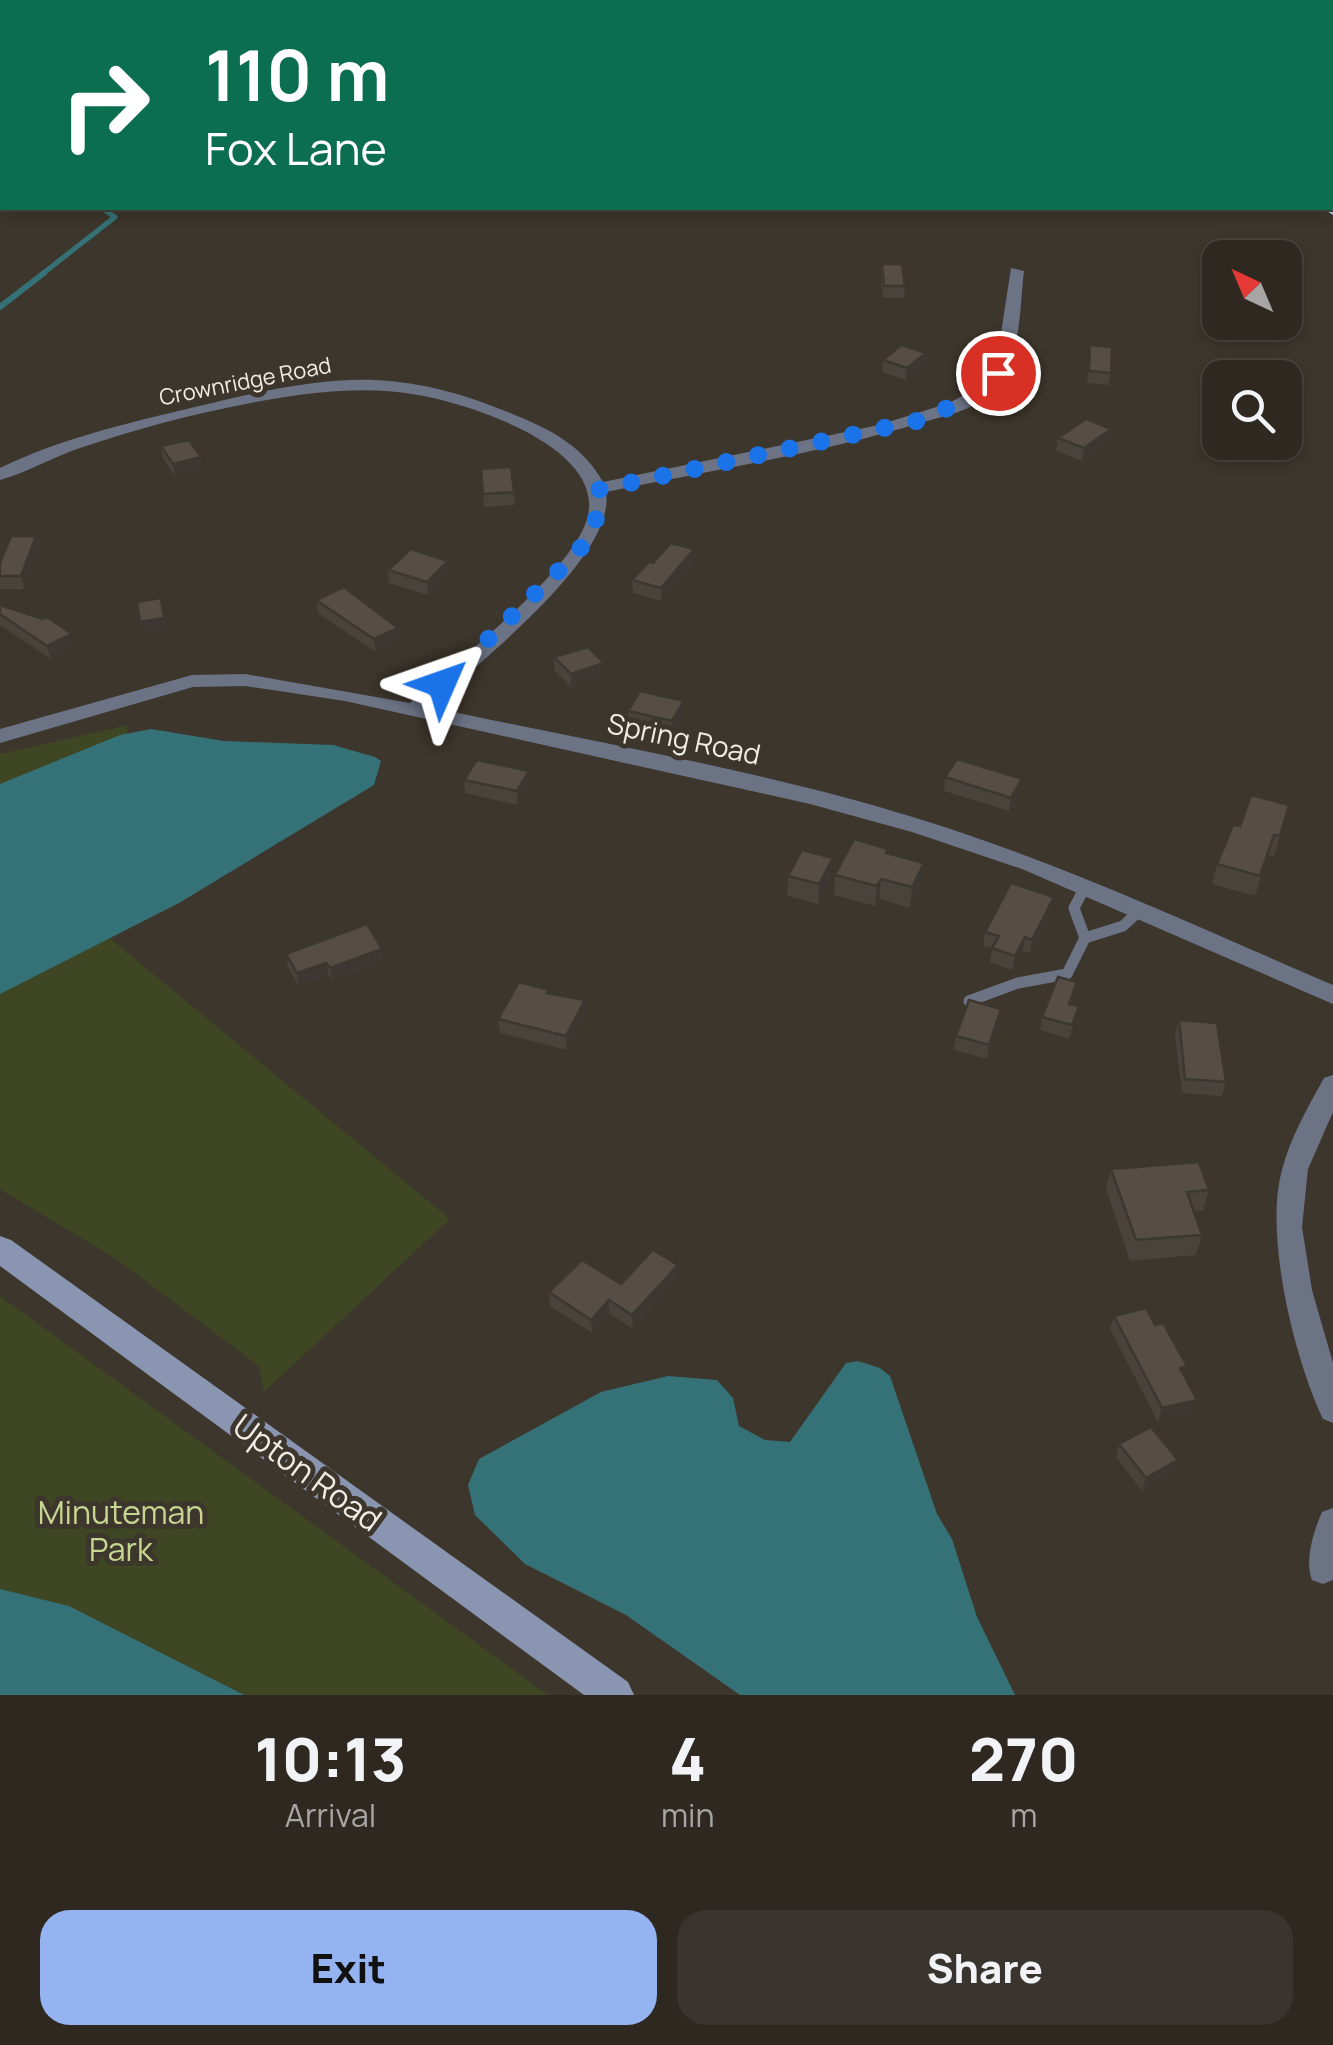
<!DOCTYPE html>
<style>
body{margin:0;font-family:Manrope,sans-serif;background:#3a342e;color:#f1f3f6;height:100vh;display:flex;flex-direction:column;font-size:38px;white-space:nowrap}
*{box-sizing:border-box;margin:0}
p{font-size:32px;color:#a7a6a5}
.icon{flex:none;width:55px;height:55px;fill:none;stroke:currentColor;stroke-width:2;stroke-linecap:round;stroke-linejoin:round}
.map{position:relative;height:1695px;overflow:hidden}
.panel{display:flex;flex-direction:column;background:#2e2821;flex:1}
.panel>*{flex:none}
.hud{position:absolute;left:0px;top:0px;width:1335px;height:210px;box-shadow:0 5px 15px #0003,0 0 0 2px #49443f;background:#0b6e4f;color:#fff;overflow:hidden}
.needle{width:65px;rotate:316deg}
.controls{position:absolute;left:1202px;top:240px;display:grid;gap:20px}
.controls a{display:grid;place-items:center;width:100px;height:100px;border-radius:20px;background:#2e2821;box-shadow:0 5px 15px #0003,0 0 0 2px #49443f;font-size:50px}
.pin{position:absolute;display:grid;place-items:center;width:85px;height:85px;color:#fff;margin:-42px;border:5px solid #fff;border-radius:50%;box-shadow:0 2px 10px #0007}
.me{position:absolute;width:110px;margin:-55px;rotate:47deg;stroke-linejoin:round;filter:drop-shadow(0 0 8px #0008)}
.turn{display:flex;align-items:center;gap:35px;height:210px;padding:0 40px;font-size:45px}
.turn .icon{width:130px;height:130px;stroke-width:2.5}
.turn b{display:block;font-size:70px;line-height:85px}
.eta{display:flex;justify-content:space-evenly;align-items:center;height:170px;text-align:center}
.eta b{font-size:60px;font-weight:800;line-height:70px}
.button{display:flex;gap:20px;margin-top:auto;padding:20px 40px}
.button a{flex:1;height:115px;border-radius:30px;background:#95b2f1;color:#111;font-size:40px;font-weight:800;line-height:115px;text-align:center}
.button a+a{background:#3a342e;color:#f1f3f6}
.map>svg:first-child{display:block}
.green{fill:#3e4623}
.water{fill:#357277}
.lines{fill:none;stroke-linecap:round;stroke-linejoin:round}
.stream-far1{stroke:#357277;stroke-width:5}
.stream{stroke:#357277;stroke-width:6}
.service-far1{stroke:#6c7385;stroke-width:6}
.service{stroke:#6c7385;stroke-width:11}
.minor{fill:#6c7385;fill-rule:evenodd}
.secondary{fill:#8a95b1;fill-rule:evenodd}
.motorway{fill:#b5c6f1;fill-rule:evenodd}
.wall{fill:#4a433b}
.shaded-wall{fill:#3c3730}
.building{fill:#564e45;stroke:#3c3730;stroke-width:2.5}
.route{stroke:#1a73e8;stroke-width:18;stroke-dasharray:0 32.4}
.labels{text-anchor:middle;stroke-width:10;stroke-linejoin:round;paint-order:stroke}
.far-street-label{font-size:22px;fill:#f0ece6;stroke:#3d362c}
.street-label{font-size:28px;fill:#f0ece6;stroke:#3d362c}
.near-street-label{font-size:32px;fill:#f0ece6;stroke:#3d362c}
.near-park-label{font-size:32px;fill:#c6d691;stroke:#3d362c}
</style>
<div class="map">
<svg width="1333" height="1695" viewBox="0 0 1333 1695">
<rect width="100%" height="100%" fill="#3d362c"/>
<g class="green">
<path d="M128 725 106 935 450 1219 264 1392 259 1366 116 1259 0 1189V754Z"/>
<path d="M0 1296 548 1695H0Z"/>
</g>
<g class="water">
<path d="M151 729 224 741 333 745 375 757 381 761 374 785 179 903 0 994V784L120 735Z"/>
<path d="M858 1361 880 1368 890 1376 937 1514 952 1539 977 1617 1015 1695H740L626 1615 525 1564 475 1515 468 1485 479 1459 601 1392 668 1376 717 1380 733 1398 739 1426 765 1440 790 1442 846 1363Z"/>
<path d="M0 1589 69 1606 244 1695H0Z"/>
</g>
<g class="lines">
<path class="stream-far1" d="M41 275 115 217 101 208"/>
<path class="stream" d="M0 307 44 273"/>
<path class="service-far1" d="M1045 0 1057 2"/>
<g class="service">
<path d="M1085 887 1074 908 1085 938 1123 926 1139 911"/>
<path d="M969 1001 1018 983 1067 974 1085 938"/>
</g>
<g class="minor">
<path d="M2 61V69L0 70V62Z"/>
<path d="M1011 268 1024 271C1019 312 1022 363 990 394 973 411 943 416 920 423 818 454 711 470 606 492 617 557 475 665 430 707 596 743 770 771 932 823 1070 867 1200 928 1333 985V1004L1022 869 912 832 810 804 345 701 245 686 193 687 0 743V729L192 675 245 674 410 703C456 662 563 579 585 525 616 449 466 402 412 394 377 388 342 390 306 394 230 404 150 424 77 449 51 458 26 473 0 480V468C62 438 128 423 195 407 254 393 314 378 375 380 424 382 470 396 515 415 550 429 584 447 603 482L879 425 949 403 977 388 990 372 998 353Z"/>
<path d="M1333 1075V1112L1308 1169 1302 1227 1312 1290 1333 1363V1423L1323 1419C1294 1358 1264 1235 1282 1170 1290 1138 1308 1107 1324 1078Z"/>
<path d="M1333 1508V1580L1323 1584 1312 1580C1304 1561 1314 1530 1322 1512Z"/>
</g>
<path class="secondary" d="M0 1236 11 1240 628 1682 634 1695H584L0 1266Z"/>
<g class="motorway">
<path d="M1218 0H1234L1236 2H1220Z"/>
<path d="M1256 0H1272L1274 2H1258Z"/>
<rect x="1332" y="98" width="1" height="11"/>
<path d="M1333 203V215L1322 208H1332Z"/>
</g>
</g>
<g class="wall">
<path d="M882 264 905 286 904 298H883L881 275Z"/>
<path d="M1090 345 1111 373 1109 385 1087 383Z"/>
<path d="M926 353 925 365 906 380 882 372 883 360Z"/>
<path d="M1111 429 1109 441 1082 461 1056 451 1058 438Z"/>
<path d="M161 446 201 457 203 470 175 476 163 459Z"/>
<path d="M511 467 515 505 484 507 481 469Z"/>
<path d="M36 536 39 548 24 589H0V563Z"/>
<path d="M694 549V562L661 601 633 593 632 580 653 563Z"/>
<path d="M388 570 450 574 428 595 389 583Z"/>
<path d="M316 600 398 628 400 641 376 652 318 613Z"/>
<path d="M0 605 75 647 51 659 0 625Z"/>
<path d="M554 657 604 676 571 687 554 670Z"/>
<path d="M628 711 684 714 672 734 629 724Z"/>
<path d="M945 777 1020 792 1009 811 944 791Z"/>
<path d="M464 780 530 784 517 805 465 793Z"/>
<path d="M1289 805 1274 856 1268 855 1255 896 1212 884 1217 864 1240 826Z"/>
<path d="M888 849 887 853 924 863 922 883 910 908 879 899 875 906 834 895 835 875Z"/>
<path d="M788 876 831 878 818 904 787 896Z"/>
<path d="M1051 911 1030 953 1023 951 1012 970 990 962 992 948 983 946 985 932Z"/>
<path d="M286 954 384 962 332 982 329 976 299 987 288 967Z"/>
<path d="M549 994 586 1014 567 1050 500 1033 498 1019Z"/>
<path d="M1074 996 1071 1004 1079 1006 1069 1039 1040 1030 1042 1017Z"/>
<path d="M1001 1009 999 1022 987 1059 954 1050 956 1036Z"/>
<path d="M1179 1020 1226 1082 1222 1096 1182 1093 1175 1034Z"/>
<path d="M1111 1169 1209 1190 1203 1211H1194L1202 1235 1196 1255 1130 1261 1106 1189Z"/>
<path d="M678 1265V1279L633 1329 609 1313 592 1333 550 1306 549 1292 621 1284Z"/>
<path d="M1114 1316 1155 1325 1197 1400 1192 1413 1158 1422 1110 1329Z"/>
<path d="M1119 1444 1178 1460 1174 1473 1142 1491 1116 1457Z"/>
</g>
<g class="shaded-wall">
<path d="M926 353 925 365 906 380 907 368Z"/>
<path d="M1111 429 1109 441 1082 461 1084 448Z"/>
<path d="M201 457 203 470 175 476 173 464Z"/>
<path d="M36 536 39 548 24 589 21 576Z"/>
<path d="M694 549V562L661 601V588Z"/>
<path d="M448 561 450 574 428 595 427 582Z"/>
<path d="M161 598 167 631 143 635 140 622Z"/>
<path d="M398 628 400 641 376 652 374 639Z"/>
<path d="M72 634 75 647 51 659 47 646Z"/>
<path d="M604 663V676L571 687V674Z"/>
<path d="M684 701V714L672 734V721Z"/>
<path d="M529 771 530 784 517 805V791Z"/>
<path d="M1022 779 1020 792 1009 811 1011 798Z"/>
<path d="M833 858 831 878 818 904 819 884Z"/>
<path d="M924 863 922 883 910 908 912 887Z"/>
<path d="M881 879 879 899 875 906 877 886Z"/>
<path d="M1054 897 1051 911 1030 953 1032 940Z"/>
<path d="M1025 937 1023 951 1012 970 1015 956Z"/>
<path d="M382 949 384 962 332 982 330 968Z"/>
<path d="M326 963 329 976 299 987 297 973Z"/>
<path d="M585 1000 586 1014 567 1050 566 1036Z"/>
<path d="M1001 1009 999 1022 987 1059 989 1045Z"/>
<path d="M678 1265V1279L633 1329 632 1315Z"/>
<path d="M609 1300V1313L592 1333 591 1320Z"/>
<path d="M1197 1400 1192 1413 1158 1422 1162 1408Z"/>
<path d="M1178 1460 1174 1473 1142 1491 1146 1478Z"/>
</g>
<g class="building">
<path d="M882 264H902L905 286H884Z"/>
<path d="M901 345 926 353 907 368 883 360Z"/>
<path d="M1090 345 1112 347 1111 373 1089 371Z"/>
<path d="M1086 419 1111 429 1084 448 1058 438Z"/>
<path d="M189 440 201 457 173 464 161 446Z"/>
<path d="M511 467 514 492 483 494 481 469Z"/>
<path d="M11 536H36L21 576H0V563Z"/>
<path d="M671 543 694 549 661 588 632 580 649 562 653 563Z"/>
<path d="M411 549 448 561 427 582 388 570Z"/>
<path d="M344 587 398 628 374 639 316 600Z"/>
<path d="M161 598 164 618 140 622 137 602Z"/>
<path d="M0 605 42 619 47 617 72 634 47 646 0 614Z"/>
<path d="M588 647 604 663 571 674 554 657Z"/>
<path d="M640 691 684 701 672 721 628 711Z"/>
<path d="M957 759 1022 779 1011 798 945 777Z"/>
<path d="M477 760 529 771 517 791 464 780Z"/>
<path d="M1251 795 1289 805 1280 836 1274 835 1260 876 1217 864 1233 825 1240 826Z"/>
<path d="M854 839 888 849 886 853 924 863 912 887 881 879 877 886 835 875Z"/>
<path d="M802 850 833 858 819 884 788 876Z"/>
<path d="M1011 883 1054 897 1032 940 1025 937 1015 956 992 948 999 936 985 932Z"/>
<path d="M367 924 382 949 330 968 326 963 297 973 286 954Z"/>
<path d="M1058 977 1077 982 1069 1004 1079 1006 1072 1025 1042 1017Z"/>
<path d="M519 982 549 990 547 993 585 1000 566 1036 498 1019Z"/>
<path d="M969 1000 1001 1009 989 1045 956 1036Z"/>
<path d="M1179 1020 1217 1023 1226 1082 1185 1079Z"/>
<path d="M1199 1162 1209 1190 1187 1192 1202 1235 1136 1240 1111 1169Z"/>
<path d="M653 1250 678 1265 632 1315 609 1300 591 1320 549 1292 582 1260 621 1284Z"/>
<path d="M1146 1308 1155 1325 1163 1323 1187 1366 1180 1368 1197 1400 1162 1408 1114 1316Z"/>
<path d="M1151 1427 1178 1460 1146 1478 1119 1444Z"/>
</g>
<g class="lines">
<path class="route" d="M442 684 578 552C591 532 603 514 597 490L921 420 983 392 998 373"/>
</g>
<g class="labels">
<g class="far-street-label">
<text transform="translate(245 381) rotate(-11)" y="8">Crownridge Road</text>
</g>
<g class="street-label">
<text transform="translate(684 739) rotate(12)" y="10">Spring Road</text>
</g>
<g class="near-street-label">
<text transform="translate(307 1473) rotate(36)" y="11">Upton Road</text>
</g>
<g class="near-park-label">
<text x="121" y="1524">Minuteman<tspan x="121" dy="37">Park</tspan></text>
</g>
</g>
</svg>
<div class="controls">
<a><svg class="needle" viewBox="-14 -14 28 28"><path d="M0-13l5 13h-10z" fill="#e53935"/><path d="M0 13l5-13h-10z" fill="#a7a6a5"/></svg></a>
<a><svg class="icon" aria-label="search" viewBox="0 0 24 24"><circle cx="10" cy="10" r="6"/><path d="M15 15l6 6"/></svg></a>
</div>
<div class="pin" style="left:998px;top:373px;background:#d93025"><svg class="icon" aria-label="arrive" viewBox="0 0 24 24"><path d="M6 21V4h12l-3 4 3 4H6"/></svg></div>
<svg class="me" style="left:442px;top:684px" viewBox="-20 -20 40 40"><path d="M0-17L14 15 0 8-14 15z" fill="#1a73e8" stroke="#fff" stroke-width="4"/></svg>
<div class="hud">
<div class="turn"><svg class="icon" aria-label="right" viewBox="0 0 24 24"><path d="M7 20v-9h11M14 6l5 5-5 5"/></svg><div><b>110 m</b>Fox Lane</div></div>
</div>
</div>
<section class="panel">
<div class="eta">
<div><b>10:13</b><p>Arrival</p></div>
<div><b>4</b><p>min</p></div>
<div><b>270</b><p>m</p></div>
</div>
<div class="button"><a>Exit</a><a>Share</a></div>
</section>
